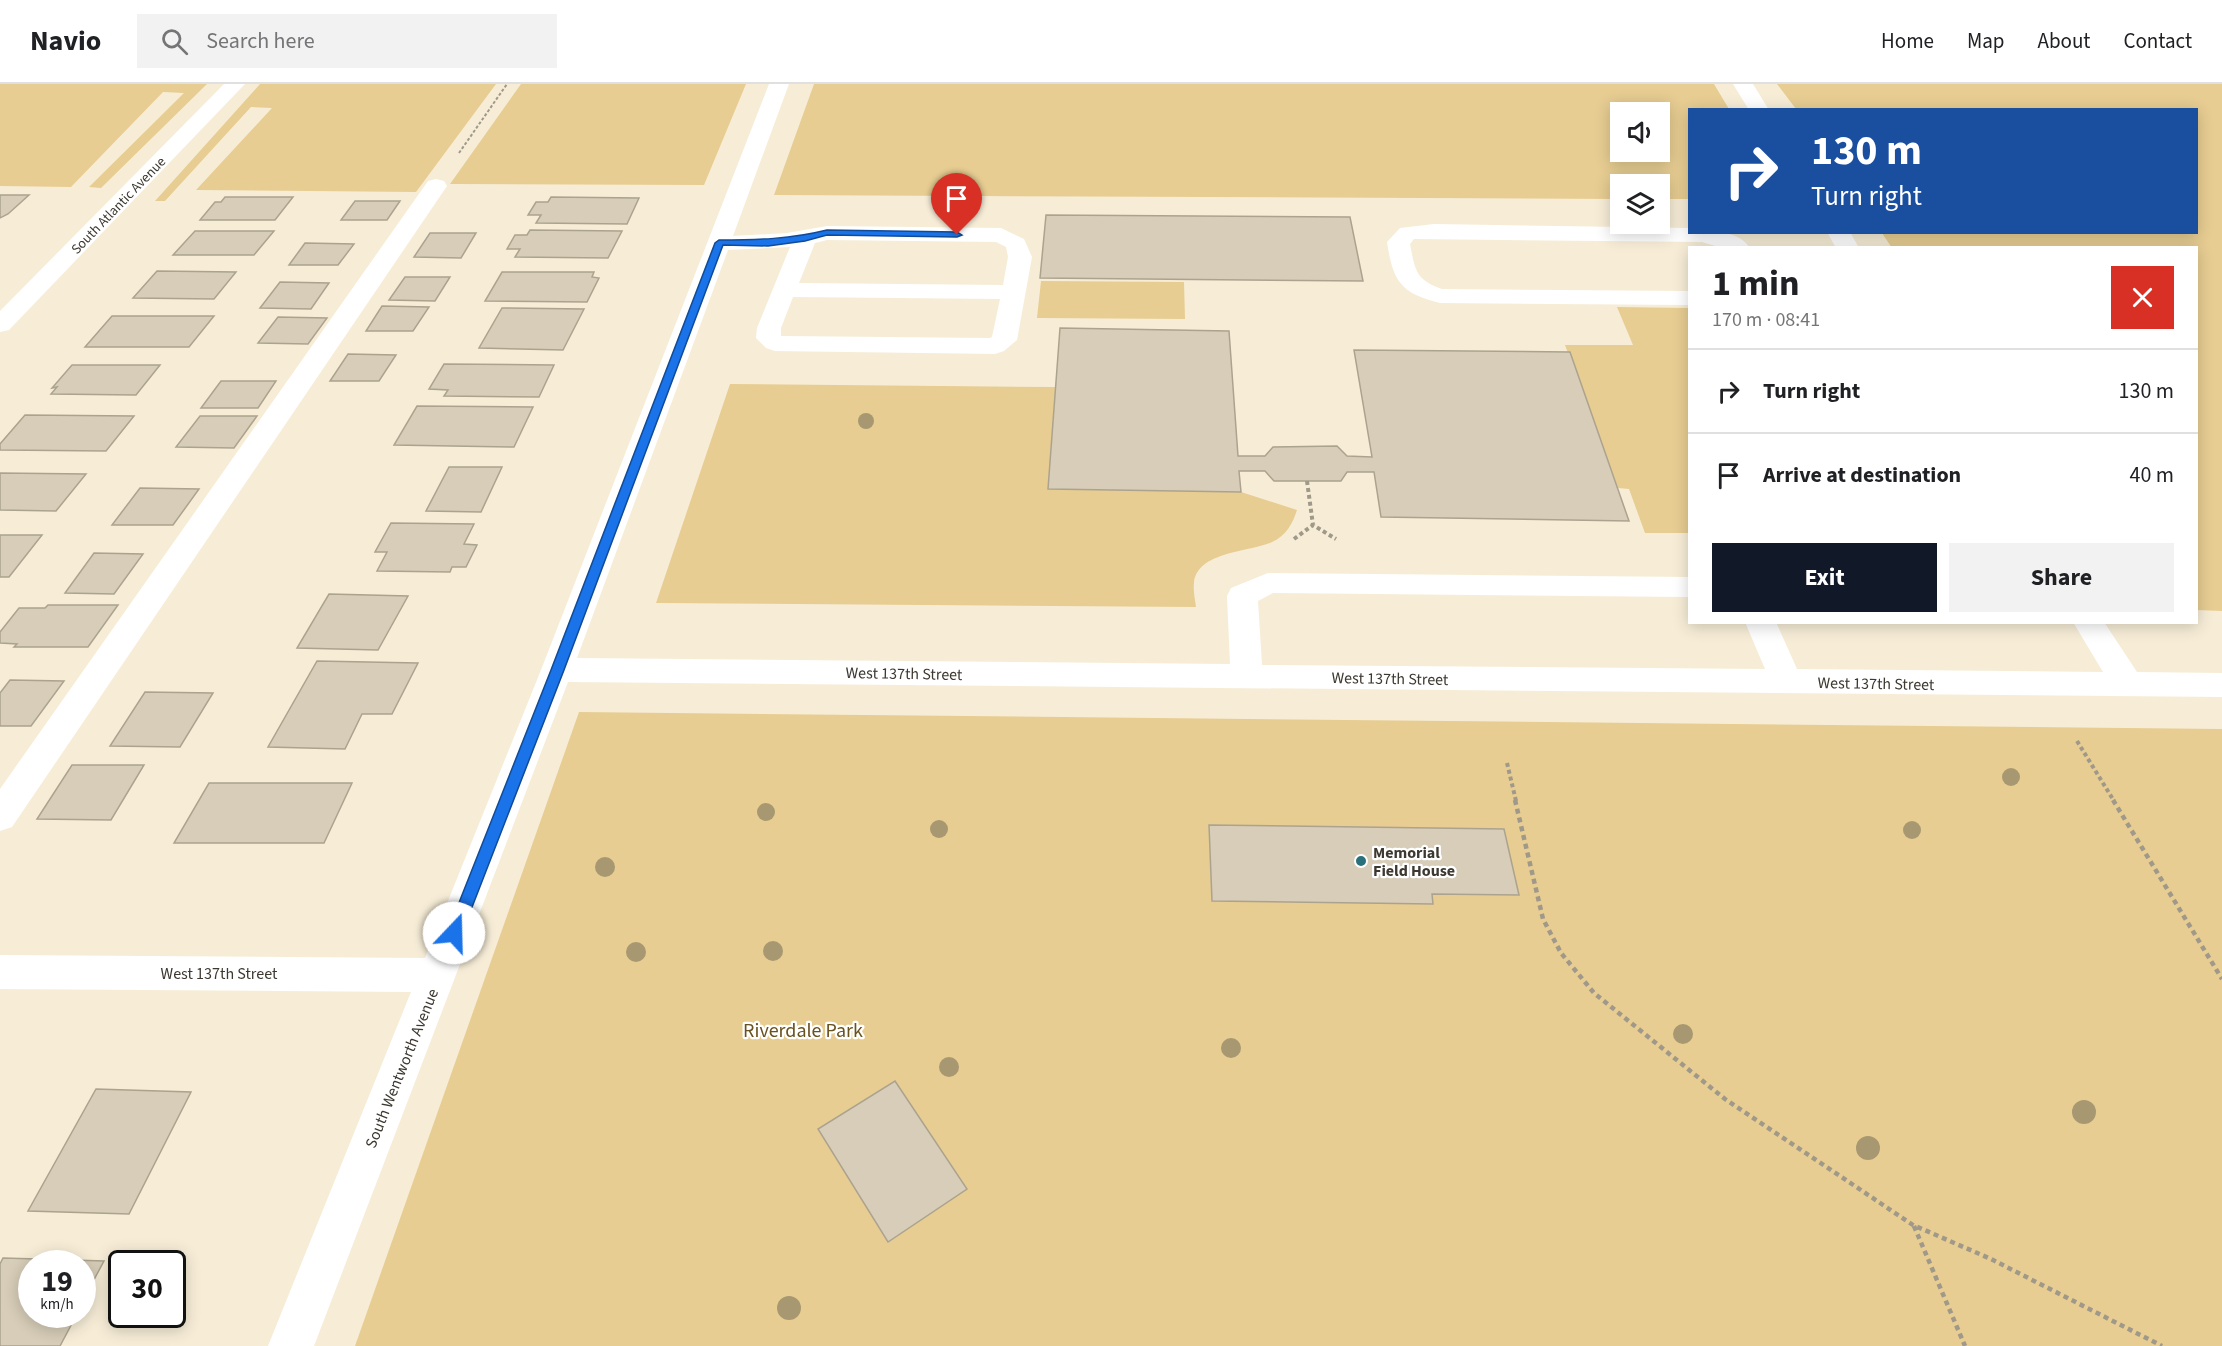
<!DOCTYPE html>
<meta charset="utf-8">
<style>
body{margin:0;font-family:"Source Sans 3",sans-serif;background:#f2f2f2;color:#202124;height:100vh;display:flex;flex-direction:column;font-size:22px;white-space:nowrap}
*{box-sizing:border-box;margin:0}
p{font-size:20px;color:#757577}
.icon{flex:none;width:33px;height:33px;fill:none;stroke:currentColor;stroke-width:2;stroke-linecap:round;stroke-linejoin:round}
.map{position:relative;flex:1;overflow:hidden}
.drawer{position:absolute;left:1688px;top:162px;width:510px;height:378px;display:flex;flex-direction:column;background:#fff;border-radius:0px;box-shadow:0 3px 15px #0003}
.drawer>*{flex:none}
.hud{position:absolute;left:1688px;top:24px;width:510px;height:126px;border-radius:0px;box-shadow:0 3px 15px #0003;background:#1a4fa0;color:#fff;overflow:hidden}
.tools{position:absolute;left:1610px;top:18px;display:grid;gap:12px}
.tools a{display:grid;place-items:center;width:60px;height:60px;border-radius:0px;background:#fff;box-shadow:0 3px 15px #0003;font-size:30px}
.speed{position:absolute;left:18px;top:1166px;display:flex;gap:12px;font-size:30px;font-weight:700;text-align:center}
.speed>*{display:grid;place-content:center;width:78px;height:78px;border-radius:50%;background:#fff;box-shadow:0 3px 15px #0003;line-height:1}
.speed small{font-size:15px;font-weight:400}
.speed .limit{border:3px solid #111;border-radius:9px;background:#fff;color:#111}
.pin{position:absolute;display:grid;place-items:center;width:51px;height:51px;color:#fff;margin:-62px -26px;border-radius:50% 50% 50% 0;rotate:-45deg;box-shadow:0 0 6px #0007}
.pin .icon{rotate:45deg}
.me{position:absolute;width:66px;margin:-33px;rotate:21deg;stroke-linejoin:round;filter:drop-shadow(0 0 4px #0008)}
.turn{display:flex;align-items:center;gap:21px;height:126px;padding:0 24px;font-size:27px}
.turn .icon{width:78px;height:78px;stroke-width:2.5}
.turn b{display:block;font-size:42px;line-height:51px}
.round{display:grid;place-items:center;flex:none;width:63px;height:63px;border-radius:0px;background:#f2f2f2}
.summary{display:flex;align-items:center;justify-content:space-between;height:102px;padding:0 24px}
h1{font-size:36px;font-weight:700;line-height:45px}
.cta{display:flex;gap:12px;margin-top:auto;padding:12px 24px}
.cta a{flex:1;height:69px;border-radius:0px;background:#111827;color:#fff;font-size:24px;font-weight:700;line-height:69px;text-align:center}
.cta a+a{background:#f2f2f2;color:#202124}
ul{padding:0;list-style:none}
li{display:flex;align-items:center;gap:18px;height:84px;padding:0 24px;border-top:2px solid #e0e0e0}
li div{flex:1}
li b{display:block;font-size:22px}
li em{font-style:normal}
header{display:flex;align-items:center;gap:36px;box-sizing:border-box;height:84px;padding:0 30px;background:#fff;border-bottom:2px solid #e0e0e0}
header strong{font-size:28px}
nav{display:flex;gap:33px;margin-inline-start:auto;font-size:21px}
.search{width:420px;height:54px;background:#f2f2f2;display:flex;align-items:center;gap:15px;box-sizing:border-box;padding:0 21px;border-radius:0px;color:#757577;font-size:22px}
.map>svg:first-child{display:block}
.green{fill:#e7cd92;fill-rule:evenodd}
.building{fill:#d7cdb8;stroke:#aca38e;stroke-width:1.5}
.lines{fill:none;stroke-linecap:round;stroke-linejoin:round}
.path-far2{stroke:#a09989;stroke-width:2;stroke-dasharray:3 2;stroke-linecap:butt}
.path-far1{stroke:#a09989;stroke-width:4;stroke-dasharray:4 3;stroke-linecap:butt}
.path{stroke:#a09989;stroke-width:4.5;stroke-dasharray:5 4;stroke-linecap:butt}
.minor{fill:#fff;fill-rule:evenodd}
.tree{fill:#a89871}
.route{fill:#1a73e8;stroke:#114b97;stroke-width:1.5}
.poi-dot{fill:#28707c;stroke:#fff;stroke-width:2}
.labels{text-anchor:middle;stroke-width:4.5;stroke-linejoin:round;paint-order:stroke}
.far-street-label{font-size:14px;fill:#3d3931;stroke:#fff}
.street-label{font-size:16px;fill:#3d3931;stroke:#fff}
.poi-label{font-size:16px;font-weight:bold;fill:#3d3931;stroke:#fff;text-anchor:start}
.near-park-label{font-size:20px;fill:#68521e;stroke:#fff}
</style>
<header>
<strong>Navio</strong>
<div class="search"><svg class="icon" aria-label="search" viewBox="0 0 24 24"><circle cx="10" cy="10" r="6"/><path d="M15 15l6 6"/></svg>Search here</div>
<nav><a>Home</a><a>Map</a><a>About</a><a>Contact</a></nav>
</header>
<div class="map">
<svg width="2222" height="1262" viewBox="0 0 2222 1262">
<rect width="100%" height="100%" fill="#f7edd7"/>
<g class="green">
<path d="M0 0H207L101 104 89 103 184 9 163 8 71 103 0 102Z"/>
<path d="M260 0H496L416 108 196 106 272 24 251 23 165 117H155Z"/>
<path d="M521 0H746L704 101 450 100Z"/>
<path d="M814 0H1714L1729 25 1689 26V115H1659V100H1620V115L774 111ZM1620 28H1659V68H1620Z"/>
<path d="M1777 0H2222V527L2196 526V164H1892L1882 149 2196 148V26L1796 25Z"/>
<path d="M1041 197 1184 198 1185 235 1037 234Z"/>
<path d="M1617 223 1689 224V449H1645L1629 405 1618 404 1565 261H1633Z"/>
<path d="M730 300 1056 303 1048 405 1241 408 1297 426C1293 439 1286 452 1272 458 1251 468 1197 467 1194 499 1193 507 1195 515 1196 523L656 519Z"/>
<path d="M579 628 2222 645V1262H355Z"/>
</g>
<g class="building">
<path d="M0 111H29L8 130 0 134Z"/>
<path d="M225 113H293L275 136H200L215 118H221Z"/>
<path d="M551 113 639 114 627 140 536 139 541 131H528L536 118H548Z"/>
<path d="M355 117H400L387 136H341Z"/>
<path d="M1046 131 1350 133 1363 197 1040 194Z"/>
<path d="M530 146 622 147 608 174 515 173 520 165H507L515 151H527Z"/>
<path d="M195 147H274L254 171H173Z"/>
<path d="M430 149H476L461 174 414 173Z"/>
<path d="M305 159 354 160 338 181H289Z"/>
<path d="M157 187 236 188 214 215 133 214Z"/>
<path d="M502 188H594L592 193 599 194 587 218 485 217Z"/>
<path d="M405 193H450L435 217 389 216Z"/>
<path d="M280 198 329 199 311 225 260 224Z"/>
<path d="M382 222 429 223 413 247H366Z"/>
<path d="M502 224 584 225 563 266 479 264Z"/>
<path d="M112 232H214L189 263H85Z"/>
<path d="M278 233 327 234 308 260 258 259Z"/>
<path d="M1060 244 1229 247 1238 372H1265L1273 363 1337 362 1347 372 1372 373 1354 266 1570 268 1629 437 1381 433 1374 388H1347L1341 397H1274L1265 387H1239L1241 408 1048 405Z"/>
<path d="M348 270 396 271 379 297H330Z"/>
<path d="M444 280 554 281 539 313 444 312 448 306 429 305Z"/>
<path d="M72 281H160L136 311 51 310 57 303 52 304Z"/>
<path d="M221 297H276L258 324H201Z"/>
<path d="M417 322 533 323 514 363 394 361Z"/>
<path d="M25 331 134 332 106 367 0 366V360Z"/>
<path d="M200 332H257L234 364 176 363Z"/>
<path d="M449 383H502L481 428 426 427Z"/>
<path d="M0 389 86 390 56 427 0 426Z"/>
<path d="M140 404 199 405 173 441H112Z"/>
<path d="M391 439 474 440 464 460 477 461 466 483H452L450 488 377 487 387 468H375Z"/>
<path d="M0 451H42L9 493H0Z"/>
<path d="M94 469 143 470 114 510 65 509Z"/>
<path d="M329 510 408 512 378 566 297 564Z"/>
<path d="M48 521H118L88 563H14L17 560 0 559V548L19 524H45Z"/>
<path d="M317 577 418 579 392 630H362L345 665 268 663Z"/>
<path d="M10 596 64 597 31 642H0V609Z"/>
<path d="M145 608 213 609 180 663 110 662Z"/>
<path d="M72 681H144L111 736 37 735Z"/>
<path d="M209 699H352L324 759H174Z"/>
<path d="M1209 741 1504 745 1519 811 1432 810 1433 820 1212 817Z"/>
<path d="M895 997 967 1105 888 1158 818 1045Z"/>
<path d="M96 1005 191 1008 129 1130 28 1127Z"/>
<path d="M3 1174 104 1177 82 1218V1179H32V1230H77L60 1262H0V1180Z"/>
</g>
<g class="lines">
<path class="path-far2" d="M459 69 507 0"/>
<g class="path-far1">
<path d="M1307 397 1313 441 1336 455"/>
<path d="M1294 455 1313 441"/>
<path d="M2077 657 2114 717"/>
<path d="M1507 679 1516 717"/>
</g>
<g class="path">
<path d="M1515 716 1543 835 1561 869 1594 909 1725 1015 1913 1141 1991 1175 2162 1262"/>
<path d="M2113 716 2222 895"/>
<path d="M1914 1142 1965 1262"/>
</g>
<g class="minor">
<path d="M224 0H245L9 246 0 248V227Z"/>
<path d="M769 0H789L733 152 787 149 827 142 1001 144 1024 155 1032 173 1017 256 1004 267 995 270 775 267 766 264 756 254 757 244 790 163 728 166 577 574 1230 580 1227 512 1231 504 1268 489 1689 493V513L1273 509 1258 517 1262 581 1765 585 1745 538H1776L1797 585 2103 588 2073 538H2104L2137 588 2222 589V613L568 598 314 1262H268L411 908 0 905V871L425 874 541 586ZM827 156 996 158 1006 163 1008 173 1003 201 799 199 815 159ZM793 213 1000 215 992 253 990 254 781 252V244Z"/>
<path d="M1733 0H1753L1769 26H1749Z"/>
<path d="M436 95 444 97 447 102 12 743 0 747V705L428 97Z"/>
<path d="M1434 140 1689 144V148C1709 148 1737 144 1750 164H1722L1702 158 1414 155 1410 160C1415 185 1415 196 1442 205L1689 207V221L1440 219C1400 209 1393 197 1387 158L1400 144Z"/>
<path d="M1827 148H1850L1859 164H1836Z"/>
</g>
</g>
<g class="tree">
<circle cx="866" cy="337" r="8"/>
<circle cx="2011" cy="693" r="9"/>
<circle cx="766" cy="728" r="9"/>
<circle cx="939" cy="745" r="9"/>
<circle cx="1912" cy="746" r="9"/>
<circle cx="605" cy="783" r="10"/>
<circle cx="773" cy="867" r="10"/>
<circle cx="636" cy="868" r="10"/>
<circle cx="1683" cy="950" r="10"/>
<circle cx="1231" cy="964" r="10"/>
<circle cx="949" cy="983" r="10"/>
<circle cx="2084" cy="1028" r="12"/>
<circle cx="1868" cy="1064" r="12"/>
<circle cx="789" cy="1224" r="12"/>
</g>
<path class="route" d="M827 146 957 148 962 151 957 153 827 151 805 157 768 162 723 161 564 586 462 849 460 854 454 856 449 854 447 849 551 586 715 159 719 156C757 156 791 155 827 146Z"/>
<circle class="poi-dot" cx="1361" cy="777" r="6"/>
<g class="labels">
<g class="far-street-label">
<text transform="translate(118 121) rotate(-46)" y="5">South Atlantic Avenue</text>
</g>
<g class="street-label">
<text transform="translate(904 589) rotate(1)" y="6">West 137th Street</text>
<text transform="translate(1390 594) rotate(1)" y="6">West 137th Street</text>
<text transform="translate(1876 599) rotate(1)" y="6">West 137th Street</text>
<text x="219" y="895">West 137th Street</text>
<text transform="translate(401 984) rotate(-68)" y="6">South Wentworth Avenue</text>
</g>
<g class="poi-label">
<text x="1373" y="774">Memorial<tspan x="1373" dy="18">Field House</tspan></text>
</g>
<g class="near-park-label">
<text x="803" y="953">Riverdale Park</text>
</g>
</g>
</svg>
<div class="tools">
<a><svg class="icon" aria-label="sound" viewBox="0 0 24 24"><path d="M4 9h4l5-4v14l-5-4H4zM17 9q2 3 0 6"/></svg></a>
<a><svg class="icon" aria-label="layers" viewBox="0 0 24 24"><path d="M12 4l9 5-9 5-9-5zM3 14l9 5 9-5"/></svg></a>
</div>
<div class="speed"><div>19<small>km/h</small></div><div class="limit">30</div></div>
<div class="pin" style="left:957px;top:151px;background:#d93025"><svg class="icon" aria-label="arrive" viewBox="0 0 24 24"><path d="M6 21V4h12l-3 4 3 4H6"/></svg></div>
<svg class="me" style="left:454px;top:849px" viewBox="-20 -20 40 40"><circle r="19" fill="#fff"/><path d="M0-13L10 11 0 6-10 11z" fill="#1a73e8"/></svg>
<div class="hud">
<div class="turn"><svg class="icon" aria-label="right" viewBox="0 0 24 24"><path d="M7 20v-9h11M14 6l5 5-5 5"/></svg><div><b>130 m</b>Turn right</div></div>
</div>
<section class="drawer">
<div class="summary"><div><h1>1 min</h1><p>170 m · 08:41</p></div><a class="round" style="background:#d93025;color:#fff"><svg class="icon" aria-label="close" viewBox="0 0 24 24"><path d="M6 6l12 12M18 6L6 18"/></svg></a></div>
<ul>
<li><svg class="icon" aria-label="right" viewBox="0 0 24 24"><path d="M7 20v-9h11M14 6l5 5-5 5"/></svg><div><b>Turn right</b></div><em>130 m</em></li>
<li><svg class="icon" aria-label="arrive" viewBox="0 0 24 24"><path d="M6 21V4h12l-3 4 3 4H6"/></svg><div><b>Arrive at destination</b></div><em>40 m</em></li>
</ul>
<div class="cta"><a>Exit</a><a>Share</a></div>
</section>
</div>
